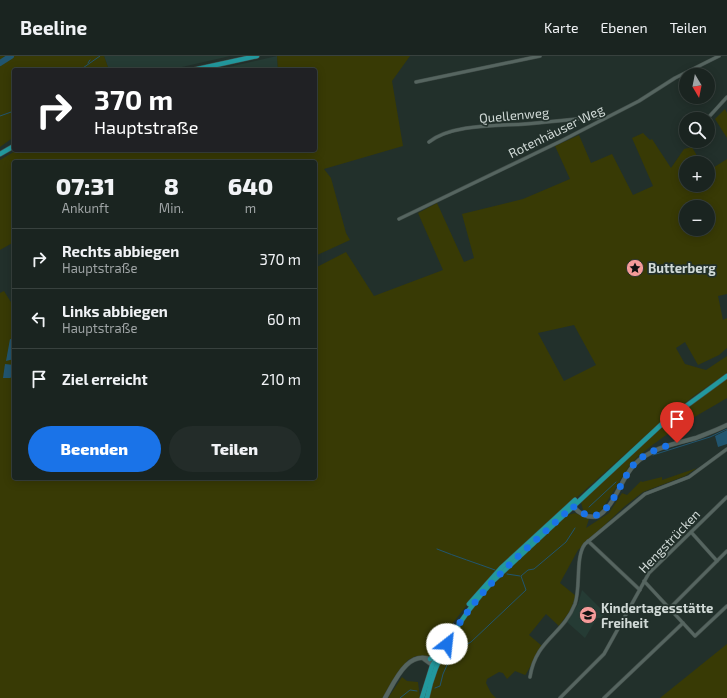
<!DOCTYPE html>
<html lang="de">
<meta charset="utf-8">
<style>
body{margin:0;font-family:"Exo 2",sans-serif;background:#232c29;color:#f1f3f6;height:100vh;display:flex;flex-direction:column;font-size:15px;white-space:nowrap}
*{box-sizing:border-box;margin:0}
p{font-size:13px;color:#9fa4a5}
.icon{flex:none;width:22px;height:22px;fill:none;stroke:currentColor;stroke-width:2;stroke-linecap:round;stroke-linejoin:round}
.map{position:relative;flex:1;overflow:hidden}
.sheet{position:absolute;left:12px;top:104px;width:305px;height:320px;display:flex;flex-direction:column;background:#1a2420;border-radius:4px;box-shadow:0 2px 10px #0003,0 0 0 1px #38413e}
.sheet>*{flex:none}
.guide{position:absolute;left:12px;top:12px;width:305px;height:84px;border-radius:4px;box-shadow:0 2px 10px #0003,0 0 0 1px #38413e;background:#202124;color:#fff;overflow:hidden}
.needle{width:26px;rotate:170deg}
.tools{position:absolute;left:679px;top:12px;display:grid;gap:8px}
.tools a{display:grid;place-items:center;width:36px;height:36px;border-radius:50%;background:#1a2420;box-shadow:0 2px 10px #0003,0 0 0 1px #38413e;font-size:20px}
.pin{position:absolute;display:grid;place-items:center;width:34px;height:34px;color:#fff;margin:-41px -17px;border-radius:50% 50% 50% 0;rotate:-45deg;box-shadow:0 0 4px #0007}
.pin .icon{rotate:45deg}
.me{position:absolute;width:44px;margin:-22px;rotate:29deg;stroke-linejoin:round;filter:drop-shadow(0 0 3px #0008)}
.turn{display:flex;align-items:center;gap:14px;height:84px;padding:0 16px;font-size:18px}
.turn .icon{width:52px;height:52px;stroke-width:2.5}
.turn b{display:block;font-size:28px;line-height:34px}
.eta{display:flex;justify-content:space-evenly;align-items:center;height:68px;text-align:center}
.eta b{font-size:24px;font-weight:800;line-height:28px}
.cta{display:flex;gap:8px;margin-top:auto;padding:8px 16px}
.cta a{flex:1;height:46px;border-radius:24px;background:#1a73e8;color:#fff;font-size:16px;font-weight:800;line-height:46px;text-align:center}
.cta a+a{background:#232c29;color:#f1f3f6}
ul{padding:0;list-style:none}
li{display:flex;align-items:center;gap:12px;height:60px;padding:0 16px;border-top:1px solid #38413e}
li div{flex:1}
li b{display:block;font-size:15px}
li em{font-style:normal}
header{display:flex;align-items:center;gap:24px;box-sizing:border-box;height:56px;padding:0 20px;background:#1a2420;border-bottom:1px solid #38413e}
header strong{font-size:19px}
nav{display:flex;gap:22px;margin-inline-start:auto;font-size:14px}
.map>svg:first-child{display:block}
.built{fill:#253b34}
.green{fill:#383a05;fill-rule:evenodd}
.water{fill:#21556f}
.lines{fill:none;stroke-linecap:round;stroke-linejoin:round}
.stream{stroke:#21556f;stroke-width:1}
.river{stroke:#21556f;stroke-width:6}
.street-casing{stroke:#424e4a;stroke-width:4}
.secondary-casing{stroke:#424e4a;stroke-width:5}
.primary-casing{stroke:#424e4a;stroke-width:5.5}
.street{stroke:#566560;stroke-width:3}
.secondary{stroke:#566560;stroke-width:4}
.primary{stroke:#22989d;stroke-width:4.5}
.route{stroke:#1a73e8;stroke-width:7;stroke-dasharray:0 12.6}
.labels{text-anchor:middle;stroke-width:3.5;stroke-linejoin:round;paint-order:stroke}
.street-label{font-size:13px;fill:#d0d9d6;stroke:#22302b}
.poi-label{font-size:13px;font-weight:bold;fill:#d0d9d6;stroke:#22302b;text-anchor:start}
</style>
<header>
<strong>Beeline</strong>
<nav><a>Karte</a><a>Ebenen</a><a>Teilen</a></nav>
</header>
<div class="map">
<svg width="727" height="642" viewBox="0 0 727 642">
<rect width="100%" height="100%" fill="#22302b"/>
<g class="built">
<path d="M104 0H230L169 14H109Z"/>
<path d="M277 0 278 14H216Z"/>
<path d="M582 534 605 557 601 562H597L585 582 567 566 578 548Z"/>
</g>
<g class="green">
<path d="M0 0H104L109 14H14V81L0 91Z"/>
<path d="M277 0H410L392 25 403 90 324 113 331 122 346 177 350 184 315 200V106H14V186L0 194V104L17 94H315V14H278Z"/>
<path d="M725 53 727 57V82L715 63Z"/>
<path d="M643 77 650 84 652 83 671 112 684 93 692 91 701 107H686V129H708V115L727 103V238L718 240 723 264 727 262V292L719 299 698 309 685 286 676 292 685 308 706 314 727 300V317L694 340 660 367 517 495 477 536 449 572 435 597 429 600H416L408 604 383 642H0V237L4 235 14 251V422H315V212L346 196 374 240 443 214 418 157 437 147 464 206 474 202 462 158 523 143 570 123 555 90 579 79 591 107 612 98 633 139 653 130 632 82ZM686 151H708V173H686ZM574 269 596 309 564 325 538 277Z"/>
<path d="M727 323V342C693 362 660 380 631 407L601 455 592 458 583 454 581 446C628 403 672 357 727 323Z"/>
<path d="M697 412 685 420 643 436 625 450 578 494 560 527 576 540 570 555 559 570 546 558 529 579 542 590 526 618 525 619 515 615 507 623 503 617 499 616 487 623 486 627 491 637 496 642H429C437 612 451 575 472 551 502 519 535 489 568 459L575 457 589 463 586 472 609 457 622 437 627 439 641 425 642 426 662 421V424Z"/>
<path d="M727 588V642H660Z"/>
<path d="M402 621 407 625 418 626 420 642H388Z"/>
</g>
<g class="water">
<path d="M10 283 14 284V303L6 305Z"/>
<path d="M5 308 14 309V320L10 322H3Z"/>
<path d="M727 374V388L718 391 715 380Z"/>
</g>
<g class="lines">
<g class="stream">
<path d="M88 7 90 4"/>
<path d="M80 14 100 0"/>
<path d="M0 60 14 55"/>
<path d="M653 399 710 381 727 373"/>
<path d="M589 451 616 426"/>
<path d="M437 493C457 501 476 507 495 514"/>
<path d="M507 518 520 520"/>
<path d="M435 632 440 630 443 618 453 596 471 586 526 534 521 520 528 514 534 513 566 486 575 472"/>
<path d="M400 642 410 634 417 635"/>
</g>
<path class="river" d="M0 7 11 0"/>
<defs>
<g id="street">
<path d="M416 26 540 0"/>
<path d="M707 63 727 41"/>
<path d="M429 86C452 68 497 70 525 68 549 66 574 63 599 61L603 63"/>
<path d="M399 163 559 86 639 45 675 22 719 0"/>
<path d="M691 476 717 505"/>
<path d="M588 485 640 534"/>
<path d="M644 525 695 580 727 550"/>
<path d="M670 552 727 495"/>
<path d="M530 621C536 583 563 579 575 548 581 530 575 501 585 488L645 438 689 421 727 393"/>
<path d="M560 642 604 598 649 517 727 441"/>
<path d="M604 642 683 567"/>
</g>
<g id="secondary">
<path d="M572 448C577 457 588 463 598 460 616 449 620 423 635 408 651 392 674 388 696 382 706 378 717 374 727 369"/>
<path d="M424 603 435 611"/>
<path d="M385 642C395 625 408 593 432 604"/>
</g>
<g id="primary">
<path d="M193 14 257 0"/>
<path d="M0 98 14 90"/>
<path d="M469 548 501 512 575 444"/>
<path d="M430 603 437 597"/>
<path d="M422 642 432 610 449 577"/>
<path d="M427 642C436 597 462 559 493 525L663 367 727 320"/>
</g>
</defs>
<use href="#street" class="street-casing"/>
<use href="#secondary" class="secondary-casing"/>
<use href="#primary" class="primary-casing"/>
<use href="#street" class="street"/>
<use href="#secondary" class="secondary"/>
<use href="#primary" class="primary"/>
</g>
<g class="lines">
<path class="route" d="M447 588C477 532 527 493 573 450 576 454 579 455 583 457 608 472 621 421 635 407 647 396 661 391 677 387"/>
</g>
<defs>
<symbol id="sight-disc" viewBox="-11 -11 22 22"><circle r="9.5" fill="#f59b9a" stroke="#22302b"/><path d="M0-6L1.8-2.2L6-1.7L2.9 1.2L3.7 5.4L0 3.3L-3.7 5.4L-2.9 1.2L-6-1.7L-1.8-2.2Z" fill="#111"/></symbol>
<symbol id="school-disc" viewBox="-11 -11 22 22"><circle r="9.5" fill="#f59b9a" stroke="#22302b"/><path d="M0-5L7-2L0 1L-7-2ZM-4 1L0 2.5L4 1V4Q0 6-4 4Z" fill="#111"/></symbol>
</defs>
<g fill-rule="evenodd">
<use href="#sight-disc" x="625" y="202" width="20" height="20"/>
<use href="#school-disc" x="578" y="549" width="20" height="20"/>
</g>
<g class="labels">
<g class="street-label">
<text transform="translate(514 59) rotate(-5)" y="5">Quellenweg</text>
<text transform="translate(556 75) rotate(-26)" y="5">Rotenhäuser Weg</text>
<text transform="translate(669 485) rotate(-46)" y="5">Hengstrücken</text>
</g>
<g class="poi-label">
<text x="648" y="217">Butterberg</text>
<text x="601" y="557">Kindertagesstätte<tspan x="601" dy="15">Freiheit</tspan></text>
</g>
</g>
</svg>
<div class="tools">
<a><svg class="needle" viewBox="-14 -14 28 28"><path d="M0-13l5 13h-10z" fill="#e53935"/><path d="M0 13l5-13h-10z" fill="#9fa4a5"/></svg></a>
<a><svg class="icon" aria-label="search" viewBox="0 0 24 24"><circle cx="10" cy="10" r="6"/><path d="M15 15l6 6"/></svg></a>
<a>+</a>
<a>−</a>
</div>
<div class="pin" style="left:677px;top:387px;background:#d93025"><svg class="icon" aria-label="arrive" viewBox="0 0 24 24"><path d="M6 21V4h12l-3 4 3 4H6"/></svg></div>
<svg class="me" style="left:447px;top:588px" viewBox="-20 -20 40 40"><circle r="19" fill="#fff"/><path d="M0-13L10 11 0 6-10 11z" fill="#1a73e8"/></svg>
<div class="guide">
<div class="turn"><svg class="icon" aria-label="right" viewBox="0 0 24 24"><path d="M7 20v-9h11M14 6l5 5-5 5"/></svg><div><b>370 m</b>Hauptstraße</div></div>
</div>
<section class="sheet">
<div class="eta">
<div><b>07:31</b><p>Ankunft</p></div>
<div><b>8</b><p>Min.</p></div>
<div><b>640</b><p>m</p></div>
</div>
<ul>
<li><svg class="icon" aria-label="right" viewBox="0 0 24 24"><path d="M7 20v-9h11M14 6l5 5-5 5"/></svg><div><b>Rechts abbiegen</b><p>Hauptstraße</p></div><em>370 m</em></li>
<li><svg class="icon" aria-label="left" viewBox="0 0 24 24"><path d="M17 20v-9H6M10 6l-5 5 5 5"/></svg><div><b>Links abbiegen</b><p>Hauptstraße</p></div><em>60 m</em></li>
<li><svg class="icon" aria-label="arrive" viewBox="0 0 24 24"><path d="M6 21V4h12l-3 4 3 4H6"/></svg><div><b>Ziel erreicht</b></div><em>210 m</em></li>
</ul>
<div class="cta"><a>Beenden</a><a>Teilen</a></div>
</section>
</div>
